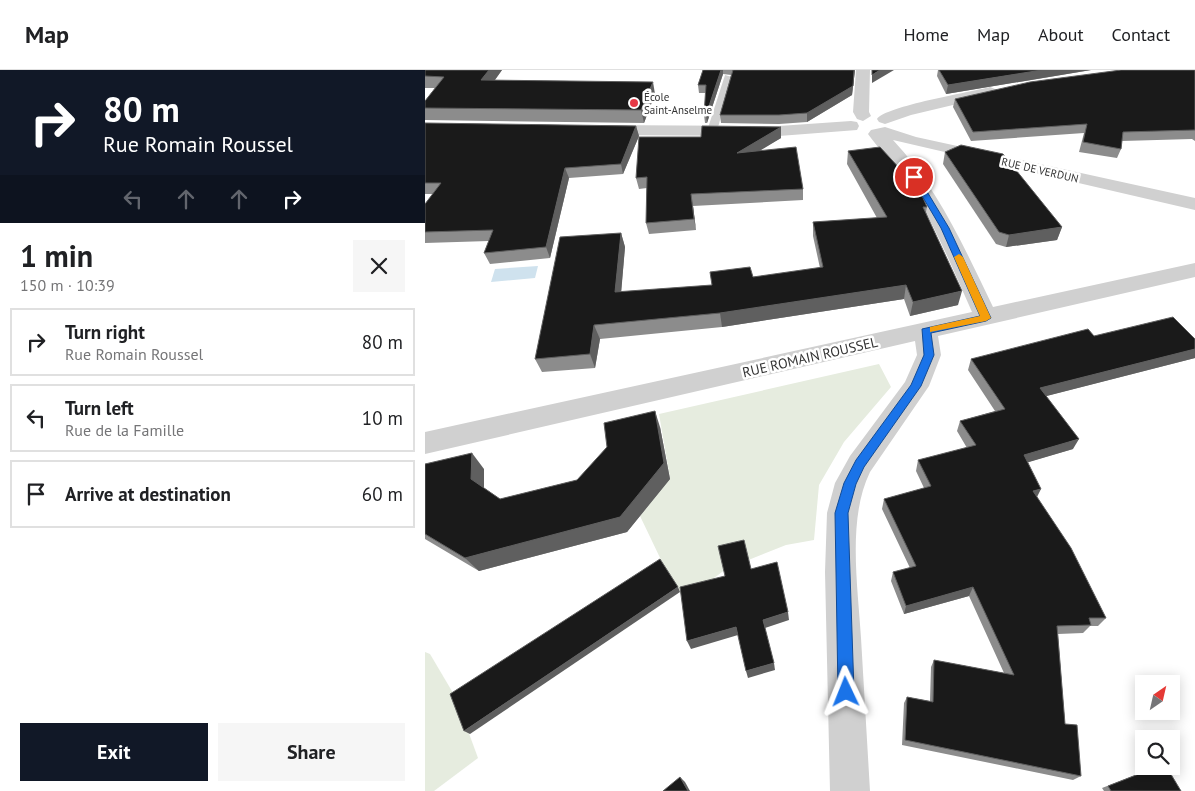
<!DOCTYPE html>
<meta charset="utf-8">
<style>
body{margin:0;font-family:"PT Sans",sans-serif;background:#f6f6f6;color:#202124;height:100vh;display:flex;flex-direction:column;font-size:19px;white-space:nowrap}
*{box-sizing:border-box;margin:0}
p{font-size:16px;color:#757577}
.icon{flex:none;width:28px;height:28px;fill:none;stroke:currentColor;stroke-width:2;stroke-linecap:round;stroke-linejoin:round}
.map{position:relative;flex:1;overflow:hidden}
.drawer{display:flex;flex-direction:column;background:#fff;width:425px}
.drawer>*{flex:none}
.top-card{background:#111827;color:#fff;overflow:hidden}
.needle{width:32px;rotate:34deg}
.controls{position:absolute;left:710px;top:605px;display:grid;gap:10px}
.controls a{display:grid;place-items:center;width:45px;height:45px;border-radius:0px;background:#fff;box-shadow:0 2px 12px #0003;font-size:25px}
.pin{position:absolute;display:grid;place-items:center;width:42px;height:42px;color:#fff;margin:-21px;border:2px solid #fff;border-radius:50%;box-shadow:0 1px 5px #0007}
.me{position:absolute;width:55px;margin:-28px;rotate:358deg;stroke-linejoin:round;filter:drop-shadow(0 0 4px #0008)}
.turn{display:flex;align-items:center;gap:18px;height:105px;padding:0 20px;font-size:22px}
.turn .icon{width:65px;height:65px;stroke-width:2.5}
.turn b{display:block;font-size:35px;line-height:42px}
.lanes{display:flex;align-items:center;height:48px;padding:0 20px;background:#0003;justify-content:center;gap:25px;direction:ltr}
.lanes .off{opacity:.35}
.round{display:grid;place-items:center;flex:none;width:52px;height:52px;border-radius:0px;background:#f6f6f6}
.summary{display:flex;align-items:center;justify-content:space-between;height:85px;padding:0 20px}
h1{font-size:30px;font-weight:700;line-height:38px}
.cta{display:flex;gap:10px;margin-top:auto;padding:10px 20px}
.cta a{flex:1;height:58px;border-radius:0px;background:#111827;color:#fff;font-size:20px;font-weight:700;line-height:58px;text-align:center}
.cta a+a{background:#f6f6f6;color:#202124}
ul{padding:0;list-style:none}
li{display:flex;align-items:center;gap:15px;height:68px;margin:0 10px 8px;padding:0 10px;border:2px solid #e0e0e0;border-radius:0px}
li div{flex:1}
li b{display:block;font-size:19px}
li em{font-style:normal}
header{display:flex;align-items:center;gap:30px;box-sizing:border-box;height:70px;padding:0 25px;background:#fff;border-bottom:1px solid #e0e0e0}
header strong{font-size:24px}
nav{display:flex;gap:28px;margin-inline-start:auto;font-size:18px}
main{display:flex;flex:1;min-height:0}
.map>svg:first-child{display:block}
.green{fill:#e6ecdf}
.water{fill:#cfe2ee}
.lines{fill:none;stroke-linecap:round;stroke-linejoin:round}
.lane{fill:#d0d0d0;fill-rule:evenodd}
.street{fill:#d0d0d0;fill-rule:evenodd}
.wall{fill:#8c8c8c}
.shaded-wall{fill:#5f5f5f}
.building{fill:#1a1a1a;stroke:#5f5f5f}
.route{fill:#1a73e8;stroke:#114b97}
.slow{fill:#f59e0b}
.poi-dot{fill:#e63946;stroke:#fff;stroke-width:2}
.labels{text-anchor:middle;stroke-width:5;stroke-linejoin:round;paint-order:stroke}
.far-poi-label{font-size:11px;fill:#333;stroke:#fff;text-anchor:start}
.far-street-label{font-size:11px;fill:#333;stroke:#fff}
.street-label{font-size:14px;fill:#333;stroke:#fff}
</style>
<header>
<strong>Map</strong>
<nav><a>Home</a><a>Map</a><a>About</a><a>Contact</a></nav>
</header>
<main>
<section class="drawer">
<div class="top-card">
<div class="turn"><svg class="icon" aria-label="right" viewBox="0 0 24 24"><path d="M7 20v-9h11M14 6l5 5-5 5"/></svg><div><b>80 m</b>Rue Romain Roussel</div></div>
<div class="lanes"><svg class="icon off" aria-label="left" viewBox="0 0 24 24"><path d="M17 20v-9H6M10 6l-5 5 5 5"/></svg><svg class="icon off" aria-label="ahead" viewBox="0 0 24 24"><path d="M12 20V5M6 11l6-6 6 6"/></svg><svg class="icon off" aria-label="ahead" viewBox="0 0 24 24"><path d="M12 20V5M6 11l6-6 6 6"/></svg><svg class="icon" aria-label="right" viewBox="0 0 24 24"><path d="M7 20v-9h11M14 6l5 5-5 5"/></svg></div>
</div>
<div class="summary"><div><h1>1 min</h1><p>150 m · 10:39</p></div><a class="round"><svg class="icon" aria-label="close" viewBox="0 0 24 24"><path d="M6 6l12 12M18 6L6 18"/></svg></a></div>
<ul>
<li><svg class="icon" aria-label="right" viewBox="0 0 24 24"><path d="M7 20v-9h11M14 6l5 5-5 5"/></svg><div><b>Turn right</b><p>Rue Romain Roussel</p></div><em>80 m</em></li>
<li><svg class="icon" aria-label="left" viewBox="0 0 24 24"><path d="M17 20v-9H6M10 6l-5 5 5 5"/></svg><div><b>Turn left</b><p>Rue de la Famille</p></div><em>10 m</em></li>
<li><svg class="icon" aria-label="arrive" viewBox="0 0 24 24"><path d="M6 21V4h12l-3 4 3 4H6"/></svg><div><b>Arrive at destination</b></div><em>60 m</em></li>
</ul>
<div class="cta"><a>Exit</a><a>Share</a></div>
</section>
<div class="map">
<svg width="770" height="721" viewBox="0 0 770 721">
<rect width="100%" height="100%" fill="#fff"/>
<g class="green">
<path d="M454 294 466 317 419 372 394 415 389 470 361 475 301 499 260 530 238 494 215 446 245 408 234 344Z"/>
<path d="M0 582 5 584 31 628 53 688 9 721H0Z"/>
</g>
<path class="water" d="M113 196 110 208 66 212 70 199Z"/>
<g class="lines">
<path class="lane" d="M300 5 307 7 292 61 284 63 282 61Z"/>
<g class="street">
<path d="M431 0H445L444 42 446 46 438 51 432 49 428 42Z"/>
<path d="M565 17 570 19 573 22 570 25 486 45 460 54 454 52 452 49C461 36 546 22 565 17Z"/>
<path d="M426 51 432 52 434 56 432 60 354 66 175 65 169 64 167 60 169 56 175 55 354 56Z"/>
<path d="M460 57 491 67 770 128V140L468 70C513 118 540 179 568 237L770 193V207L513 266 516 285 504 316 445 402C422 449 433 517 436 568 439 619 442 670 445 721H405L400 502 402 443 410 413 425 386 480 312 492 285 490 271 0 384V362L547 242C527 197 508 150 480 108 469 92 454 80 443 64L446 60Z"/>
</g>
</g>
<g class="wall">
<path d="M0 0H77L70 10 230 24 219 53 0 50V31L10 18H0Z"/>
<path d="M278 0H430L427 25 382 52 354 54 296 53 295 45 306 5 298 4 282 53H280L279 45 281 23H274L273 15Z"/>
<path d="M513 0H666L521 24 512 6Z"/>
<path d="M770 0V71L767 69 697 71 696 79 692 88 654 82 659 63 546 71 528 37 530 29Z"/>
<path d="M0 53 211 56 214 66 198 104 144 108 125 188 65 194 59 183 64 171 0 173V134L8 124H0Z"/>
<path d="M356 57V68L335 80 378 119V130L268 136 271 160 224 164 221 153 222 118 214 119 211 108 276 67Z"/>
<path d="M423 81 502 137 501 142 533 235 485 246 479 229 297 257 175 269 170 298 117 302 110 289 196 163 200 177 196 222 287 215 328 207 395 198 388 166V152L452 148 422 94Z"/>
<path d="M520 82 637 157 632 170 581 177 571 174 518 94Z"/>
<path d="M669 266 770 269V288L621 326 648 379 603 392 612 427 681 548 673 556H665L658 563 633 564 640 654 656 706 648 710 477 675 479 633 482 627 505 631 506 597 509 590 579 603 544 526 479 544 466 511 468 502 485 498 457 439 459 429 499 418 491 401 493 390 542 378 532 361 535 351 570 341 543 300 546 289Z"/>
<path d="M235 357 245 409 202 462 54 501 0 469V394L59 399V418L75 429 152 410Z"/>
<path d="M734 696 756 721H679L677 718Z"/>
</g>
<g class="shaded-wall">
<path d="M64 0H77L61 22 56 10Z"/>
<path d="M296 0H298V4L282 53 281 45Z"/>
<path d="M430 0 427 25 382 52V43Z"/>
<path d="M455 0H469L447 13V5Z"/>
<path d="M617 0H666L521 24 523 15Z"/>
<path d="M228 12 230 24 219 53 216 40Z"/>
<path d="M211 56 214 66 198 104 196 94Z"/>
<path d="M356 57V68L313 94 312 83Z"/>
<path d="M140 98 144 108 125 188 121 177Z"/>
<path d="M266 124 268 136 271 160 269 149Z"/>
<path d="M637 157 632 170 581 177 584 165Z"/>
<path d="M196 163 200 177 195 236 190 222Z"/>
<path d="M481 215 479 229 297 257 295 243Z"/>
<path d="M537 221 533 235 485 246 488 232Z"/>
<path d="M169 255 175 269 170 298 165 284Z"/>
<path d="M770 279V288L610 329 615 318Z"/>
<path d="M230 341 235 357 245 409 202 462 54 501 40 488 195 447Z"/>
<path d="M654 369 648 379 594 395 599 385Z"/>
<path d="M47 383 59 399V425L46 409Z"/>
<path d="M616 419 611 429 608 421Z"/>
<path d="M253 517 255 522 45 664 39 661Z"/>
<path d="M548 517 544 526 479 544 481 536Z"/>
<path d="M363 542 364 550 340 558 338 550Z"/>
<path d="M311 557 313 565 266 579 262 571Z"/>
<path d="M349 593 350 600 323 608 321 601Z"/>
<path d="M255 707 260 712 265 721H263Z"/>
</g>
<g class="building">
<path d="M0 0H64L56 10 228 12 216 40 0 38V31L19 7 0 6Z"/>
<path d="M278 0H296L281 45H279L281 15H273Z"/>
<path d="M308 0H429L428 16 382 43 354 45H295Z"/>
<path d="M447 0H455L447 5Z"/>
<path d="M514 0H617L523 15Z"/>
<path d="M696 0H770V60L698 62 696 79 658 72 662 54 548 62 530 29 605 12Z"/>
<path d="M0 53 211 56 196 94 140 98 121 177 59 183 68 160 0 162V134L16 113H0Z"/>
<path d="M277 56 356 57 312 83 371 77 378 119 266 124 269 149 221 153 222 107 211 108 214 67H276Z"/>
<path d="M536 75 578 84 637 157 584 165 574 162 520 82Z"/>
<path d="M455 77 477 101 482 98 492 114 502 137H498L537 221 488 232 481 215 295 243 169 255 165 284 110 289 135 167 196 163 190 222 287 215 285 202 325 197 328 207 398 197 388 152 462 147 423 81Z"/>
<path d="M748 247 770 269V279L615 318 654 369 599 385 616 419 608 421 646 478 681 548H664L666 555 632 556 640 654 652 655 656 706 480 670 482 627 508 632 509 590 589 605 548 517 481 536 468 502 491 496 459 429 506 416 493 390 551 375 535 351 580 339 546 289 663 259 669 266Z"/>
<path d="M230 341 239 393 195 447 40 488 0 464V394L47 383 46 409 75 429 152 410 182 377 179 353Z"/>
<path d="M319 470 326 499 352 492 363 542 338 550 349 593 321 601 311 557 262 571 255 517 300 506 293 476Z"/>
<path d="M235 489 253 517 39 661 25 624Z"/>
<path d="M734 696H741L756 721H686L683 716Z"/>
<path d="M255 707 263 721H238Z"/>
</g>
<path class="route" d="M487 105H492L524 158 566 248 561 251 506 263 509 285 496 316 439 397 431 414 423 443 429 622 426 627 421 630 416 627 413 622 410 443 419 413 431 390 486 315 499 285 497 259 555 246 516 158 486 107Z"/>
<path class="slow" d="M534 184 538 187 566 248 561 251 505 262V257L555 246 529 187Z"/>
<circle class="poi-dot" cx="209" cy="33" r="5"/>
<g class="labels">
<g class="far-poi-label">
<text x="219" y="31">École<tspan x="219" dy="13">Saint-Anselme</tspan></text>
</g>
<g class="far-street-label">
<text transform="translate(615 100) rotate(13)" y="4">RUE DE VERDUN</text>
</g>
<g class="street-label">
<text transform="translate(385 287) rotate(-13)" y="5">RUE ROMAIN ROUSSEL</text>
</g>
</g>
</svg>
<div class="controls">
<a><svg class="needle" viewBox="-14 -14 28 28"><path d="M0-13l5 13h-10z" fill="#e53935"/><path d="M0 13l5-13h-10z" fill="#757577"/></svg></a>
<a><svg class="icon" aria-label="search" viewBox="0 0 24 24"><circle cx="10" cy="10" r="6"/><path d="M15 15l6 6"/></svg></a>
</div>
<div class="pin" style="left:489px;top:107px;background:#d93025"><svg class="icon" aria-label="arrive" viewBox="0 0 24 24"><path d="M6 21V4h12l-3 4 3 4H6"/></svg></div>
<svg class="me" style="left:421px;top:622px" viewBox="-20 -20 40 40"><path d="M0-17L14 15 0 8-14 15z" fill="#1a73e8" stroke="#fff" stroke-width="4"/></svg>
</div>
</main>
